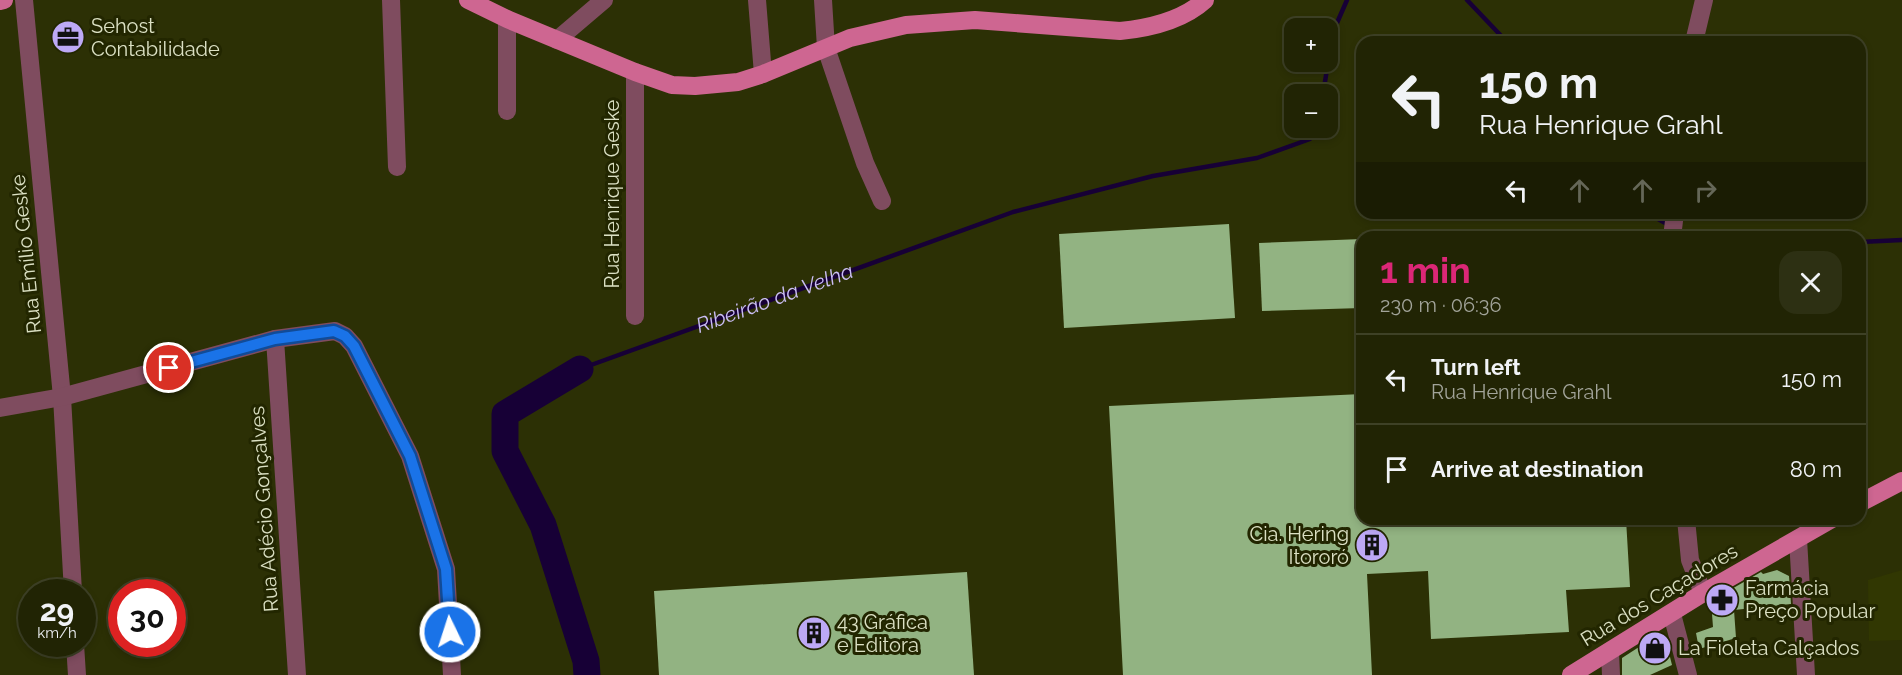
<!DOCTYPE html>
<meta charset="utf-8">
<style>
body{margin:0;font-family:Raleway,sans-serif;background:#2d3013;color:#f1f3f6;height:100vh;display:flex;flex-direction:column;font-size:22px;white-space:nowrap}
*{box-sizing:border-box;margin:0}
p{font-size:20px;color:#a2a49a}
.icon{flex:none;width:33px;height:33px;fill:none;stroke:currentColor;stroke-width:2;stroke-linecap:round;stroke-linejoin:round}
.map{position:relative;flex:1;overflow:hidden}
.sheet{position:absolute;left:1356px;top:231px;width:510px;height:294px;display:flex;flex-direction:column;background:#212404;border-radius:18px;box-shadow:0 3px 9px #0003,0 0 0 2px #3e4126}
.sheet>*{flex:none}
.top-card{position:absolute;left:1356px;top:36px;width:510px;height:183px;border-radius:18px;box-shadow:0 3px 9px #0003,0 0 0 2px #3e4126;background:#212404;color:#f1f3f6;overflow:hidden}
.controls{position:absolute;left:1284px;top:18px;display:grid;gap:12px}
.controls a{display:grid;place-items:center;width:54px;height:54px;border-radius:12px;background:#212404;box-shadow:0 3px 9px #0003,0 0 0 2px #3e4126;font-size:30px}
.speed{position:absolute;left:18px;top:579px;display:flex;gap:12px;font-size:30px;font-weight:700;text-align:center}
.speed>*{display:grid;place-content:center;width:78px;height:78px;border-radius:50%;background:#212404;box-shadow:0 3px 9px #0003,0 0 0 2px #3e4126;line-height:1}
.speed small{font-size:15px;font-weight:400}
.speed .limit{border:9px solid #d22;background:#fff;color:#111}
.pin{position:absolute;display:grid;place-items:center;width:51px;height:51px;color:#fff;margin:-26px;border:3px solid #fff;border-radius:50%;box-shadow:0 2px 6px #0007}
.me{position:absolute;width:66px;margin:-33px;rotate:356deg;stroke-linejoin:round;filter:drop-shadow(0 0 4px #0008)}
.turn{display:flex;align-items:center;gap:21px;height:126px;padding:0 24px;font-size:27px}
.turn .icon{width:78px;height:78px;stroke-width:2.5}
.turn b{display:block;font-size:42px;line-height:51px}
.lanes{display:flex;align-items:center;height:57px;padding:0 24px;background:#0003;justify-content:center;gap:30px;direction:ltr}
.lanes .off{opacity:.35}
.round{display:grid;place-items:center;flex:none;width:63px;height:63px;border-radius:18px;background:#2d3013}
.head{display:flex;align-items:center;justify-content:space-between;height:102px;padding:0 24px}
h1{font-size:36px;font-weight:700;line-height:45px;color:#db2777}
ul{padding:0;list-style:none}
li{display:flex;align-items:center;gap:18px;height:90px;padding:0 24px;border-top:2px solid #3e4126}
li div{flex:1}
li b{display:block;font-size:22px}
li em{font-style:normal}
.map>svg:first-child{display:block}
.built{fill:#313702}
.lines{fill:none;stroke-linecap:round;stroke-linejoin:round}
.stream{stroke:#170036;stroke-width:4.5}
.river{stroke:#170036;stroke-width:27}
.building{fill:#92b382}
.minor{stroke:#7f4c5f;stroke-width:18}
.major{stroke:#ce6691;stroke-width:18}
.route-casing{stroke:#114b97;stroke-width:15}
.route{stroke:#1a73e8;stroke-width:10}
.labels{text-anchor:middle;stroke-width:6;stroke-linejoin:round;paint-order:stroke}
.poi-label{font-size:20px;fill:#dbe0c3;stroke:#222600;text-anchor:start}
.street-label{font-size:20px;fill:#dbe0c3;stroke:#222600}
.water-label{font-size:21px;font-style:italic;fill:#cabdf4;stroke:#222600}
</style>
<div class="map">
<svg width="1902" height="675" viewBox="0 0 1902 675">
<rect width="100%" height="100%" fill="#2c3005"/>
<path class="built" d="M1902 570V640L1869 641 1868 580Z"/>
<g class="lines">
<g class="stream">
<path d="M1467 0 1507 42"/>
<path d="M1323 94 1333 32 1347 0"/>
<path d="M1647 213 1669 225"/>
<path d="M1679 231 1689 237"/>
<path d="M1860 242 1902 240"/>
<path id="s1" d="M580 369 1013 212 1153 176 1257 158 1310 139 1314 128"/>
</g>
<path class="river" d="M580 369 505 414V451L543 525 586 661 587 675"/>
</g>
<g class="building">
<path d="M1229 224 1235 318 1064 328 1059 234Z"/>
<path d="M1362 239V308L1262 311 1259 243Z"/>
<path d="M1362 394V519H1626L1630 587 1566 590 1569 632 1431 639 1428 571 1367 574 1372 675H1123L1109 406Z"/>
<path d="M1777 570 1789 576 1791 604 1734 610 1736 638 1699 649 1696 633 1713 627 1711 601 1761 572 1763 574Z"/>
<path d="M967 572 974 675H659L654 591Z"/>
<path d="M1656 636 1662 639 1667 645 1672 665 1650 675H1622V658Z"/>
</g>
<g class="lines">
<g class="minor">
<path d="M24 0 62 397 73 592"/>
<path d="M391 0 397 167"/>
<path d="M757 0 763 74"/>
<path d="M823 0 826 48 865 163 882 201"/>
<path d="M557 40 604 0"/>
<path d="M1694 42 1704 0"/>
<path d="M507 111V19"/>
<path d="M1672 237 1675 213"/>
<path d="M635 316V72"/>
<path d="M275 339 297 675"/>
<path d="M0 408 62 397 275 339 335 331 345 336 354 346 410 456 446 569 452 675"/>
<path d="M1686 519 1690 560 1703 593"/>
<path d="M1798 539 1806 675"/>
<path d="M1672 614 1688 675"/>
<path d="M75 644 77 675"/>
<path d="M1610 652 1611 675"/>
</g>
<g class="major">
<path d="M468 0 507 19 635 72 672 85 695 86 738 82 763 74 850 38 906 25 975 20 1120 31C1150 28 1182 21 1205 0"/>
<path d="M0 1 4 0"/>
<path d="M1860 503 1902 481"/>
<path d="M1571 675 1703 593 1832 519"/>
</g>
</g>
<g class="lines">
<defs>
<path id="route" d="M169 368 275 339 334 331 345 336 354 346 410 456 446 569 450 632"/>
</defs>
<use href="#route" class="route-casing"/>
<use href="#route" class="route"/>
</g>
<defs>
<symbol id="office-disc" viewBox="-11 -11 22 22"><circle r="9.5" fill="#bda9f5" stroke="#222600"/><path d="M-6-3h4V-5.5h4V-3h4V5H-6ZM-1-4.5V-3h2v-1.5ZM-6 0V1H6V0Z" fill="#111"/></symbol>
<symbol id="building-disc" viewBox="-11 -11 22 22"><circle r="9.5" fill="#bda9f5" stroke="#222600"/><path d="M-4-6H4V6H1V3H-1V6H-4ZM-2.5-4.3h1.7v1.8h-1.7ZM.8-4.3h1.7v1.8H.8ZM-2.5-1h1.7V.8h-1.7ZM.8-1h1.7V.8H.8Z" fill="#111"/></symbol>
<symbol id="pharmacy-disc" viewBox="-11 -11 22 22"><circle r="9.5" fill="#bda9f5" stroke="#222600"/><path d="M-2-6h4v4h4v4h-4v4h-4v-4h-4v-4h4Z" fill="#111"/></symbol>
<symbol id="shop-disc" viewBox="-11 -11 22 22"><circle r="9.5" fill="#bda9f5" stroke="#222600"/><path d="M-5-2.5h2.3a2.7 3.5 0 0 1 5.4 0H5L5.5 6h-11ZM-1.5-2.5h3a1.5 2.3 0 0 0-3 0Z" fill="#111"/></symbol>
</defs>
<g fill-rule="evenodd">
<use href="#office-disc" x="49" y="18" width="38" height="38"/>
<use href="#building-disc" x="1353" y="526" width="38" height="38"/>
<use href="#pharmacy-disc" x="1703" y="581" width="38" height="38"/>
<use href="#building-disc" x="795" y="614" width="38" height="38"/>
<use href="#shop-disc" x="1636" y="629" width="38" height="38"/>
</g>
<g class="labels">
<g class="poi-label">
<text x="91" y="33">Sehost<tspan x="91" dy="23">Contabilidade</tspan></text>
<text x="1349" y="541" text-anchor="end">Cia. Hering<tspan x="1349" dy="23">Itororó</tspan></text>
<text x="1745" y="595">Farmácia<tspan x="1745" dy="23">Preço Popular</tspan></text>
<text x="837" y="629">43 Gráfica<tspan x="837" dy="23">e Editora</tspan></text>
<text x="1678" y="655">La Fioleta Calçados</text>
</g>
<g class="street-label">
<text transform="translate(612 194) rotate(-90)" y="7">Rua Henrique Geske</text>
<text transform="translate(26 254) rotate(-96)" y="7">Rua Emílio Geske</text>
<text transform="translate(264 509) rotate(-94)" y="7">Rua Adécio Gonçalves</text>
<text transform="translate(1659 595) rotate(-31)" y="7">Rua dos Caçadores</text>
</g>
<g class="water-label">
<text dy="7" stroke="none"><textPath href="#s1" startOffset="207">Ribeirão da Velha</textPath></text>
</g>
</g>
</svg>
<div class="controls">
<a>+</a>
<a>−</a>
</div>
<div class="speed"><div>29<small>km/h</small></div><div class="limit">30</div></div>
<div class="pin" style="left:169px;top:368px;background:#d93025"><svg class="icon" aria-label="arrive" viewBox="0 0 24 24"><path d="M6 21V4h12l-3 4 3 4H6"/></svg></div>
<svg class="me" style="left:450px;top:632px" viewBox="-20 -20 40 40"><circle r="17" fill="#1a73e8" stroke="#fff" stroke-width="3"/><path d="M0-11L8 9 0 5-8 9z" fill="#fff"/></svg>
<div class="top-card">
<div class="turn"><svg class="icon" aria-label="left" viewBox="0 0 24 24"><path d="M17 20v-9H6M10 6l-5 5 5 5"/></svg><div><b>150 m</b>Rua Henrique Grahl</div></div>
<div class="lanes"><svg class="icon" aria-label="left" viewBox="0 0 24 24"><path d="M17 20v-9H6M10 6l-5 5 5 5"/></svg><svg class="icon off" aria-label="ahead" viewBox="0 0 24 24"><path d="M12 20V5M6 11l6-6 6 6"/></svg><svg class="icon off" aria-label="ahead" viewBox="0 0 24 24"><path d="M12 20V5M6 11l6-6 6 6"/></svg><svg class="icon off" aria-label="right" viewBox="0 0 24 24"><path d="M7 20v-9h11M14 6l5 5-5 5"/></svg></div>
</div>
<section class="sheet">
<div class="head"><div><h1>1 min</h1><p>230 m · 06:36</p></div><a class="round"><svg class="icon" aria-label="close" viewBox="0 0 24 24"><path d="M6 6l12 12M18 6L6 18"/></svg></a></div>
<ul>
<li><svg class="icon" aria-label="left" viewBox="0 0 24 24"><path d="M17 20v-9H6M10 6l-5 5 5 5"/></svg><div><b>Turn left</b><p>Rua Henrique Grahl</p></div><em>150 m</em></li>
<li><svg class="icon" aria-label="arrive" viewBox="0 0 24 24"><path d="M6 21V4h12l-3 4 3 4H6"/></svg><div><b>Arrive at destination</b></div><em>80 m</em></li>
</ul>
</section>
</div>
